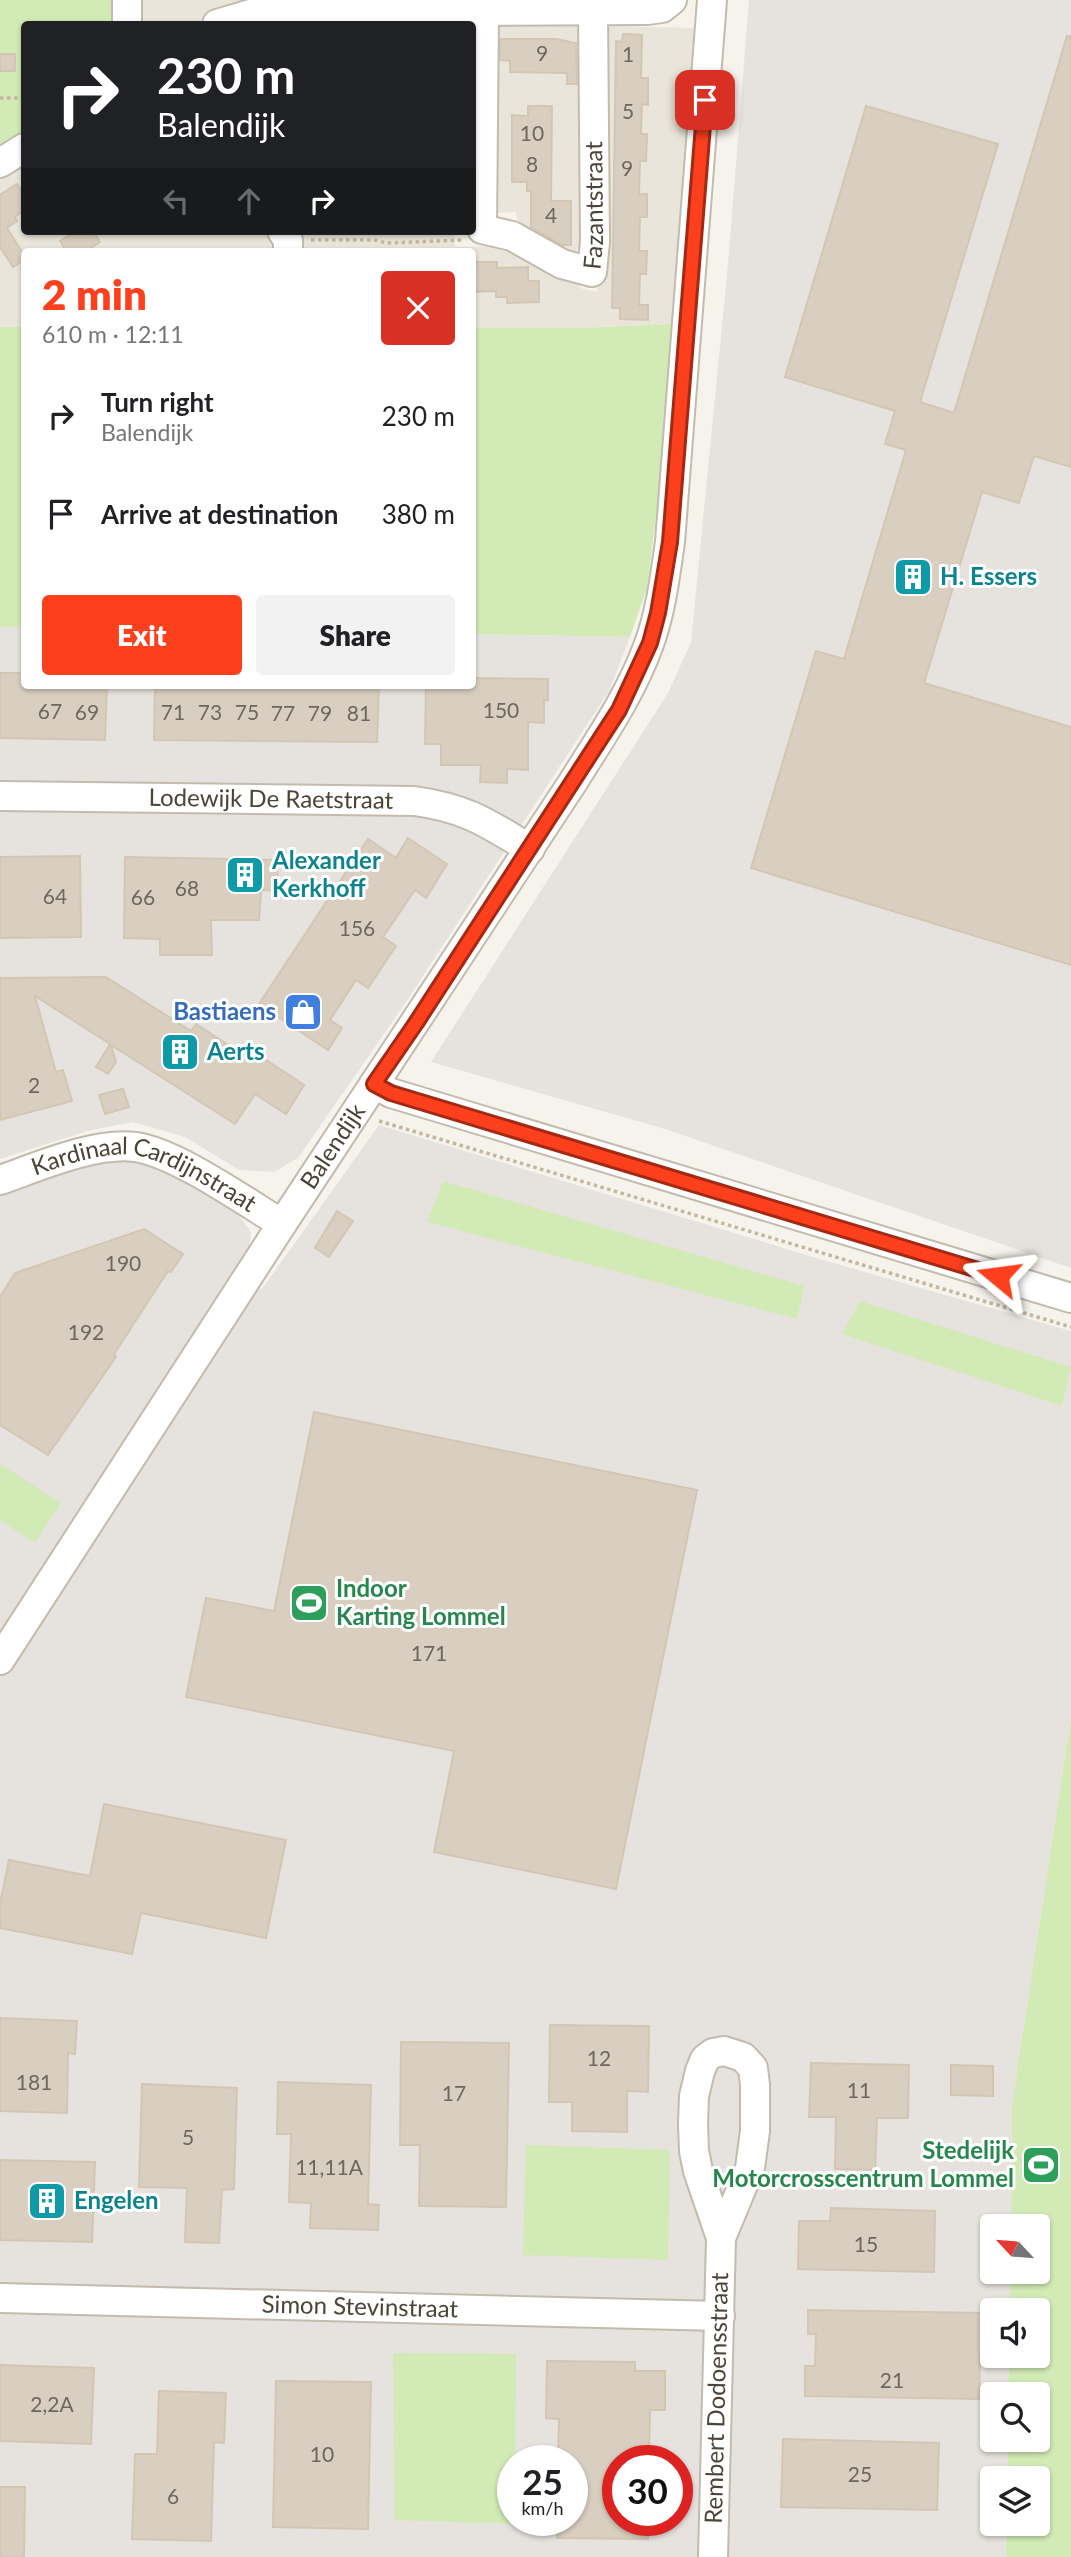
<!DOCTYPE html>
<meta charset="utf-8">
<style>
body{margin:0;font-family:Lato,sans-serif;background:#f2f2f2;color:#202124;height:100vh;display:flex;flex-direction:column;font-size:26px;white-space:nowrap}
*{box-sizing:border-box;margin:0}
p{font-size:23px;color:#757577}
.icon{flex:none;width:38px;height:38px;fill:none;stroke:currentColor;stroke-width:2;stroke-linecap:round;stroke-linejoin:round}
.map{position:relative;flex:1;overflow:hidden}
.side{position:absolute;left:21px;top:248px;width:455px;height:441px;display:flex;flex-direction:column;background:#fff;border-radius:7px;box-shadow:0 2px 5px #0004}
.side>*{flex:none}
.guide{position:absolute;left:21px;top:21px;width:455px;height:214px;border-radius:7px;box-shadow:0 2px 5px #0004;background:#202124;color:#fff;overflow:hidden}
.needle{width:46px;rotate:296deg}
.tools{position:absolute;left:980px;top:2214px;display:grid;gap:14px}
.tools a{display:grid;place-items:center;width:70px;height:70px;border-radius:7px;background:#fff;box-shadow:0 2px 5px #0004;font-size:35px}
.speed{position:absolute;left:497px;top:2445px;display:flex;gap:14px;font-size:35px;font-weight:700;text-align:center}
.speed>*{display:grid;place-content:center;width:91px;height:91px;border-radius:50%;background:#fff;box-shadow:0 2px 5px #0004;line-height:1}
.speed small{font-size:18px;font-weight:400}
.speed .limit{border:10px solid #d22;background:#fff;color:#111}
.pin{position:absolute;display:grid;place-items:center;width:60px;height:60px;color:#fff;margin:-30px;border-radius:14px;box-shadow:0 4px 10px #0006}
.me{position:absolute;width:77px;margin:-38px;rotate:286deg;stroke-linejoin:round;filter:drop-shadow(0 0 5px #0008)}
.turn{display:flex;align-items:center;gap:24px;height:147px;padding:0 21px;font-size:32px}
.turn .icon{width:91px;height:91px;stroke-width:2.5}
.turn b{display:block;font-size:49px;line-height:60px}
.lanes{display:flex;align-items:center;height:66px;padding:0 21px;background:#0003;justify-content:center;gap:35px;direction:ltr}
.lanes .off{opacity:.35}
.round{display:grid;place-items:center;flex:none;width:74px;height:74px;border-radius:7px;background:#f2f2f2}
.headline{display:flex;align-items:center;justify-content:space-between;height:119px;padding:0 21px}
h1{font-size:42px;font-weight:800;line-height:52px;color:#fc3f1d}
.primary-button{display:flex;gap:14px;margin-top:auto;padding:14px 21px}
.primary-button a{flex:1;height:80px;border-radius:7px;background:#fc3f1d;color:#fff;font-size:28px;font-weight:800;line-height:80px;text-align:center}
.primary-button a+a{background:#f2f2f2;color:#202124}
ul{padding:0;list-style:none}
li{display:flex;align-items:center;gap:21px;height:98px;padding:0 21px}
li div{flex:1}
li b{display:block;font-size:26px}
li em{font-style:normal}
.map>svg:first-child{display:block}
.residential{fill:#eae5da}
.industrial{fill:#e6e2dd;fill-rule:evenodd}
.green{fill:#d2eab5}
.building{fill:#d8cfc1;stroke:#d3c7b4;stroke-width:2}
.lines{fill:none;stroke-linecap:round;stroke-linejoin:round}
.minor-casing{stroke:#c2bbae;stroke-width:32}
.path{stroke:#c4b79f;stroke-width:3.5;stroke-dasharray:3.5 3.5;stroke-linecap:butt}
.minor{stroke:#fff;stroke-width:28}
.route-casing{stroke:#a42913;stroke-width:18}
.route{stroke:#fc3f1d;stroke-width:12}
.labels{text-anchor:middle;stroke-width:6;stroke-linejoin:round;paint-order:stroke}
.number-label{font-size:21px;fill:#6e675b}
.street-label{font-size:24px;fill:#4b4439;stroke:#fff}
.culture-label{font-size:24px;font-weight:bold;fill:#0d838f;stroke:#fff;text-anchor:start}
.shop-label{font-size:24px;font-weight:bold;fill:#366cbe;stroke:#fff;text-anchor:end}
.leisure-label{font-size:24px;font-weight:bold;fill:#27864d;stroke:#fff;text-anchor:start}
</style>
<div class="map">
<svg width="1071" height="2557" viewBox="0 0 1071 2557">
<rect width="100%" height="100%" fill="#f6f3ec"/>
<g class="residential">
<path d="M133 0H356L206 17 195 24H133Z"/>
<path d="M497 22 580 24 583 246 568 255 519 232 516 212 494 213Z"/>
<path d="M611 26 694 28 673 324 579 328H473L472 252H24V327H0V174L24 158V231H455V247L516 246 544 261 583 289 597 292 604 31Z"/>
</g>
<g class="industrial">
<path d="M749 0H1071V1268L665 1129 431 1062 668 693 691 642 728 265Z"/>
<path d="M0 627H24V686H472L473 634 630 637 609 691 406 1002 298 1158 274 1172 239 1170 185 1137 133 1122 87 1131 0 1159Z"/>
<path d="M379 1125 823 1260 1071 1331V1718L1012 2104 1011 2226H992V2272H1010V2310H992V2356H1009L1008 2394H992V2440H1008L1007 2478H992V2524H1007L1006 2557H0V1193L92 1164 129 1158 190 1177 230 1203 251 1232 248 1255 235 1275 262 1289ZM513 2460H572V2520H513ZM618 2460H677V2520H618Z"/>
</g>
<g class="green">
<path d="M0 0H117L118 24H24V136L0 152Z"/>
<path d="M673 324 657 509 647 588 630 637 473 634V328H579Z"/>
<rect x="0" y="327" width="24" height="300"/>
<path d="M443 1181 804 1286 797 1319 427 1222Z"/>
<path d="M860 1301 1071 1367 1062 1406 842 1334Z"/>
<path d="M0 1464 61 1503 35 1543 0 1520Z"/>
<path d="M1071 1718V2557H1006L1007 2524H1038V2478H1007L1008 2440H1038V2394H1008L1009 2356H1038V2310H1010V2272H1038V2226H1011L1012 2104Z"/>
<path d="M526 2145 670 2150 668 2260 523 2255Z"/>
<path d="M393 2353 516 2354 515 2460H513V2520L515 2524 395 2520Z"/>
</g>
<g class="building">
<path d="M623 34 642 35 641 78H648V105L642 104 641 134H647L646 161H640L639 194H647V217H640L639 251H647L646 274H640L639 305H648V320L620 319V308H612L616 41 622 42Z"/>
<path d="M1067 36H1071V467L1034 456 1019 503 982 492 924 683 1071 727V965L751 868 816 651 844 659 906 450 885 444 895 411 785 377 866 106 998 144 920 402 954 413Z"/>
<path d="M500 39H556L576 43 577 84H567V73L510 72V61L500 60Z"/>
<rect x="0" y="54" width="15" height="17"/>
<path d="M528 106H552L551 201H571V245H562L531 227V191H527V182H512V115L528 116Z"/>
<path d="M17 184 24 195V210L15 217 17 221 7 228 24 255V260L13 267 0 247V195Z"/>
<path d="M76 231H93L100 242 85 252H67L60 241Z"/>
<path d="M472 262H497V268L528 267V281H539V302L507 303V297H496V291L472 292Z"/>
<path d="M0 673H24V686H107L105 740 0 738Z"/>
<path d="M472 678 548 679V700H544V723L528 722V770L507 769V783L480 782 481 765H441V744H425L426 686H472Z"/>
<path d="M155 686H379L377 742 154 740Z"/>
<path d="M408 838 447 864 426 898 415 890 383 937 396 946 368 988 356 980 330 1020 342 1028 328 1050 259 1004 368 839 396 858Z"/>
<path d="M80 856 81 937 0 938V857Z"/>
<path d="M125 857 278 860 277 891 261 890 259 920H211L212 955H160V939L124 938Z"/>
<path d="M106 977 191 1031 196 1024 244 1055 248 1048 304 1085 286 1114 255 1094 235 1124 111 1045 116 1062 108 1074 96 1067 110 1044 35 996 56 1072 63 1070 72 1101 0 1120V978Z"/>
<path d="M123 1089 129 1107 105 1114 99 1095Z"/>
<path d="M337 1211 353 1221 329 1257 315 1248Z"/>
<path d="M144 1229 183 1254 171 1272 168 1271 114 1354 116 1357 48 1455 0 1425V1297L15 1273Z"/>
<path d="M314 1412 697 1490 616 1889 434 1852 454 1751 186 1697 206 1598 274 1611Z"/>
<path d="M104 1804 286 1840 266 1938 141 1913 132 1954 0 1928V1904L9 1860 90 1876Z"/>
<path d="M0 2018 77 2021 75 2054 68 2053 67 2113 0 2111Z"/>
<path d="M550 2025 649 2026 648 2092 627 2091V2132L572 2131V2102H549Z"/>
<path d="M401 2042 509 2043 506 2207 419 2206 420 2145H400Z"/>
<path d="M811 2063 909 2065 908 2118H877L875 2170 835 2169 836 2117H809Z"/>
<path d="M951 2065 993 2066V2096L951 2095Z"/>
<path d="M278 2082 371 2085 368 2204 379 2205 378 2230 310 2228 311 2203 289 2202 291 2134H277Z"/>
<path d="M142 2084 237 2088 234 2189 222 2190 219 2243 185 2242 187 2188 139 2187Z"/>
<path d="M0 2160 95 2162 92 2242 0 2240Z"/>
<path d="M831 2208 935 2211 934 2272 798 2269 799 2221H830Z"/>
<path d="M808 2310 981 2313 979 2399 805 2396V2366H815L816 2334H808Z"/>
<path d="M547 2361 635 2362V2371H665V2410H650L649 2460H618V2520H648V2539L557 2538 558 2520H572V2460H558L559 2419 546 2418Z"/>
<path d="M0 2365 94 2368 91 2444 0 2441Z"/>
<path d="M276 2381 371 2382 368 2529 273 2527Z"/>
<path d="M159 2391 226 2393 224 2443 214 2442 211 2541 132 2539 135 2454H157Z"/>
<path d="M783 2439 939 2443 937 2510 781 2507Z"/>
<path d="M0 2487H25L24 2557H0Z"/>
</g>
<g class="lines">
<defs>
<g id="minor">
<path d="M127 0V24"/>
<path id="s1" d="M484 11 482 229 512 236 562 264 592 272 595 242 593 11"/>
<path d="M217 24 254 13 269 12 647 10 662 8 672 0"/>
<path d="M0 163 24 148"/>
<path d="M282 231 288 240V252"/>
<path id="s2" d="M0 796 414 801C466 808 486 822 530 849"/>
<path d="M374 1084 391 1093 1071 1298"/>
<path id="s3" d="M0 1180C38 1167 94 1142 135 1147 175 1152 246 1202 282 1224"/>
<path id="s4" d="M0 1660 282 1224 573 782C601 737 631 694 649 644 661 611 665 576 670 542L712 0"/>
<path id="s5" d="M0 2298 720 2316"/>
<path id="s6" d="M713 2557 721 2238 698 2171 694 2151 693 2124 694 2096 700 2071 705 2059 713 2053 724 2051 743 2057 753 2068 755 2085V2131L750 2168 721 2238"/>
</g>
</defs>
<use href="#minor" class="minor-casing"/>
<g class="path">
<path d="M0 98H24"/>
<path d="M311 240H374L387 243 464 240"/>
<path d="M379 1121 1071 1327"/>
</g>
<use href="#minor" class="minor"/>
</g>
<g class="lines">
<defs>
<path id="route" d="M705 100 670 542 658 613 650 643 619 710 416 1023 374 1084 391 1093 998 1276"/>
</defs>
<use href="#route" class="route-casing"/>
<use href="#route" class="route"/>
</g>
<defs>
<symbol id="building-square" viewBox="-11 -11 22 22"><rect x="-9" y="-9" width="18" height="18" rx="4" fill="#0f9aa8" stroke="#fff"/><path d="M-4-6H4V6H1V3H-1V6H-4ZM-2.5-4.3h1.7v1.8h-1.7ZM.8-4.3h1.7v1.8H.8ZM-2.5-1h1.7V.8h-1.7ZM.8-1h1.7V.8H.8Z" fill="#fff"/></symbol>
<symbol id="shop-square" viewBox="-11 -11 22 22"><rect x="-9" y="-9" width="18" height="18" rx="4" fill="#3f7fe0" stroke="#fff"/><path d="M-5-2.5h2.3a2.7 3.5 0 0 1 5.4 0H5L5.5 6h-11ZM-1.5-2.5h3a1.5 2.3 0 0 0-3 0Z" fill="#fff"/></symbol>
<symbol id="stadium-square" viewBox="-11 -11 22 22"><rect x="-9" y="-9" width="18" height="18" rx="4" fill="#2e9e5b" stroke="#fff"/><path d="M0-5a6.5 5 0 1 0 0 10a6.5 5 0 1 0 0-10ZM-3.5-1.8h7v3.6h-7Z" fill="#fff"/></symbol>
</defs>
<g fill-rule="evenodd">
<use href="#building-square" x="891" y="555" width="44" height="44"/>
<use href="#building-square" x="223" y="853" width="44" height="44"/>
<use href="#shop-square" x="281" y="990" width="44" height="44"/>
<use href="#building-square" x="158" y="1030" width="44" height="44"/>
<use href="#stadium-square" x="287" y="1581" width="44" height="44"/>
<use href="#stadium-square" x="1019" y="2143" width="44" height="44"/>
<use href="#building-square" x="25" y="2179" width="44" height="44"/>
</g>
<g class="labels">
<g class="number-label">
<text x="542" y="61">9</text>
<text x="628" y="62">1</text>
<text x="628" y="119">5</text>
<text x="532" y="141">10</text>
<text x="532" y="172">8</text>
<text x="627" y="176">9</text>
<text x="551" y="223">4</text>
<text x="501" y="718">150</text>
<text x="50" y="719">67</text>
<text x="87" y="720">69</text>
<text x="173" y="720">71</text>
<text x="210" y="720">73</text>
<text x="247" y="720">75</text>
<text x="283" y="721">77</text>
<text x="320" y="721">79</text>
<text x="359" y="721">81</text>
<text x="187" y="896">68</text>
<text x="55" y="904">64</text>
<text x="143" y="905">66</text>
<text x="357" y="936">156</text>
<text x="34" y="1093">2</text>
<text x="123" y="1271">190</text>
<text x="86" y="1340">192</text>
<text x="429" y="1661">171</text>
<text x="599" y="2066">12</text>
<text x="34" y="2090">181</text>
<text x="859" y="2098">11</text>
<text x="454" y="2101">17</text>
<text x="188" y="2145">5</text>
<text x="329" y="2175">11,11A</text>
<text x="866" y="2252">15</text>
<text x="892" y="2388">21</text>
<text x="52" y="2412">2,2A</text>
<text x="322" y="2462">10</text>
<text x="860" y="2482">25</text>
<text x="173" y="2504">6</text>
</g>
<g class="street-label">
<text dy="8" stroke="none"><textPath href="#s1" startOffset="404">Fazantstraat</textPath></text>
<text dy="8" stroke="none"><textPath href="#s2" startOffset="271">Lodewijk De Raetstraat</textPath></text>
<text dy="8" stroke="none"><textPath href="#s4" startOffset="612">Balendijk</textPath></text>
<text dy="8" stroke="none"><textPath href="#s3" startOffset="154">Kardinaal Cardijnstraat</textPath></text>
<text dy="8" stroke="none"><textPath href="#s5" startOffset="360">Simon Stevinstraat</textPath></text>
<text dy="8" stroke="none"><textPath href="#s6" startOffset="159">Rembert Dodoensstraat</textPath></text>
</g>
<g class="culture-label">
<text x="940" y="585">H. Essers</text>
<text x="272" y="869">Alexander<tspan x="272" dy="28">Kerkhoff</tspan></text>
<text x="207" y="1060">Aerts</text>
<text x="74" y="2209">Engelen</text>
</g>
<g class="shop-label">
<text x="276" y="1020">Bastiaens</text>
</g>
<g class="leisure-label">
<text x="336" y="1597">Indoor<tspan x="336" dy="28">Karting Lommel</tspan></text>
<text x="1014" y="2159" text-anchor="end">Stedelijk<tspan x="1014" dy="28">Motorcrosscentrum Lommel</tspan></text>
</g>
</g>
</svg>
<div class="tools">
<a><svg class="needle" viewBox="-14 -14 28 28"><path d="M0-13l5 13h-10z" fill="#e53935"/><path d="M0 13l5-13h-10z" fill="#757577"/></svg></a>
<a><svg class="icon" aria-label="sound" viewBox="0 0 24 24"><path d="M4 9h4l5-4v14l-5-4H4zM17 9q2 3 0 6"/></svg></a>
<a><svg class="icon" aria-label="search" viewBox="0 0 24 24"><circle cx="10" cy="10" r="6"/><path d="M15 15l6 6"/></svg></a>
<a><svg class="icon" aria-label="layers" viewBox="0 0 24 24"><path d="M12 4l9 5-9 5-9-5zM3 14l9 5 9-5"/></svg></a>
</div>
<div class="speed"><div>25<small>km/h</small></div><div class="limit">30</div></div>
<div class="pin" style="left:705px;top:100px;background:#d93025"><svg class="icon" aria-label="arrive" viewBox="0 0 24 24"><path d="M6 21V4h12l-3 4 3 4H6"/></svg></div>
<svg class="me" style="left:998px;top:1276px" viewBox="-20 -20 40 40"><path d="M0-17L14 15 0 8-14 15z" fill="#fc3f1d" stroke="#fff" stroke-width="4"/></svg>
<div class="guide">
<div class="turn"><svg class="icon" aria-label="right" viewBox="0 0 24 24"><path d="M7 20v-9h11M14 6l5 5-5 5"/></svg><div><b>230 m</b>Balendijk</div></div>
<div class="lanes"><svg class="icon off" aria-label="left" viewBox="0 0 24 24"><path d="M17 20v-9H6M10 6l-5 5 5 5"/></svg><svg class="icon off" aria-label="ahead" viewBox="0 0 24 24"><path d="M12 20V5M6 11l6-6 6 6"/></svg><svg class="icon" aria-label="right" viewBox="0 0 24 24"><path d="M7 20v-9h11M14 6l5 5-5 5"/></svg></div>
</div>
<section class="side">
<div class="headline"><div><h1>2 min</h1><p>610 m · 12:11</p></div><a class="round" style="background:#d93025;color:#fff"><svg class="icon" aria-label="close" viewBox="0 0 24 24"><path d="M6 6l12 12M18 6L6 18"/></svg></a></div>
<ul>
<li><svg class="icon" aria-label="right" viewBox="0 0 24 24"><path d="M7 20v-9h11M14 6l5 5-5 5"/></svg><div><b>Turn right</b><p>Balendijk</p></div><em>230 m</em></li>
<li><svg class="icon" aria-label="arrive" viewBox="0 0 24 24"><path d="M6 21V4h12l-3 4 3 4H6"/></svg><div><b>Arrive at destination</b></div><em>380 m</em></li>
</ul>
<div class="primary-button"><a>Exit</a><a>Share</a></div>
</section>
</div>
